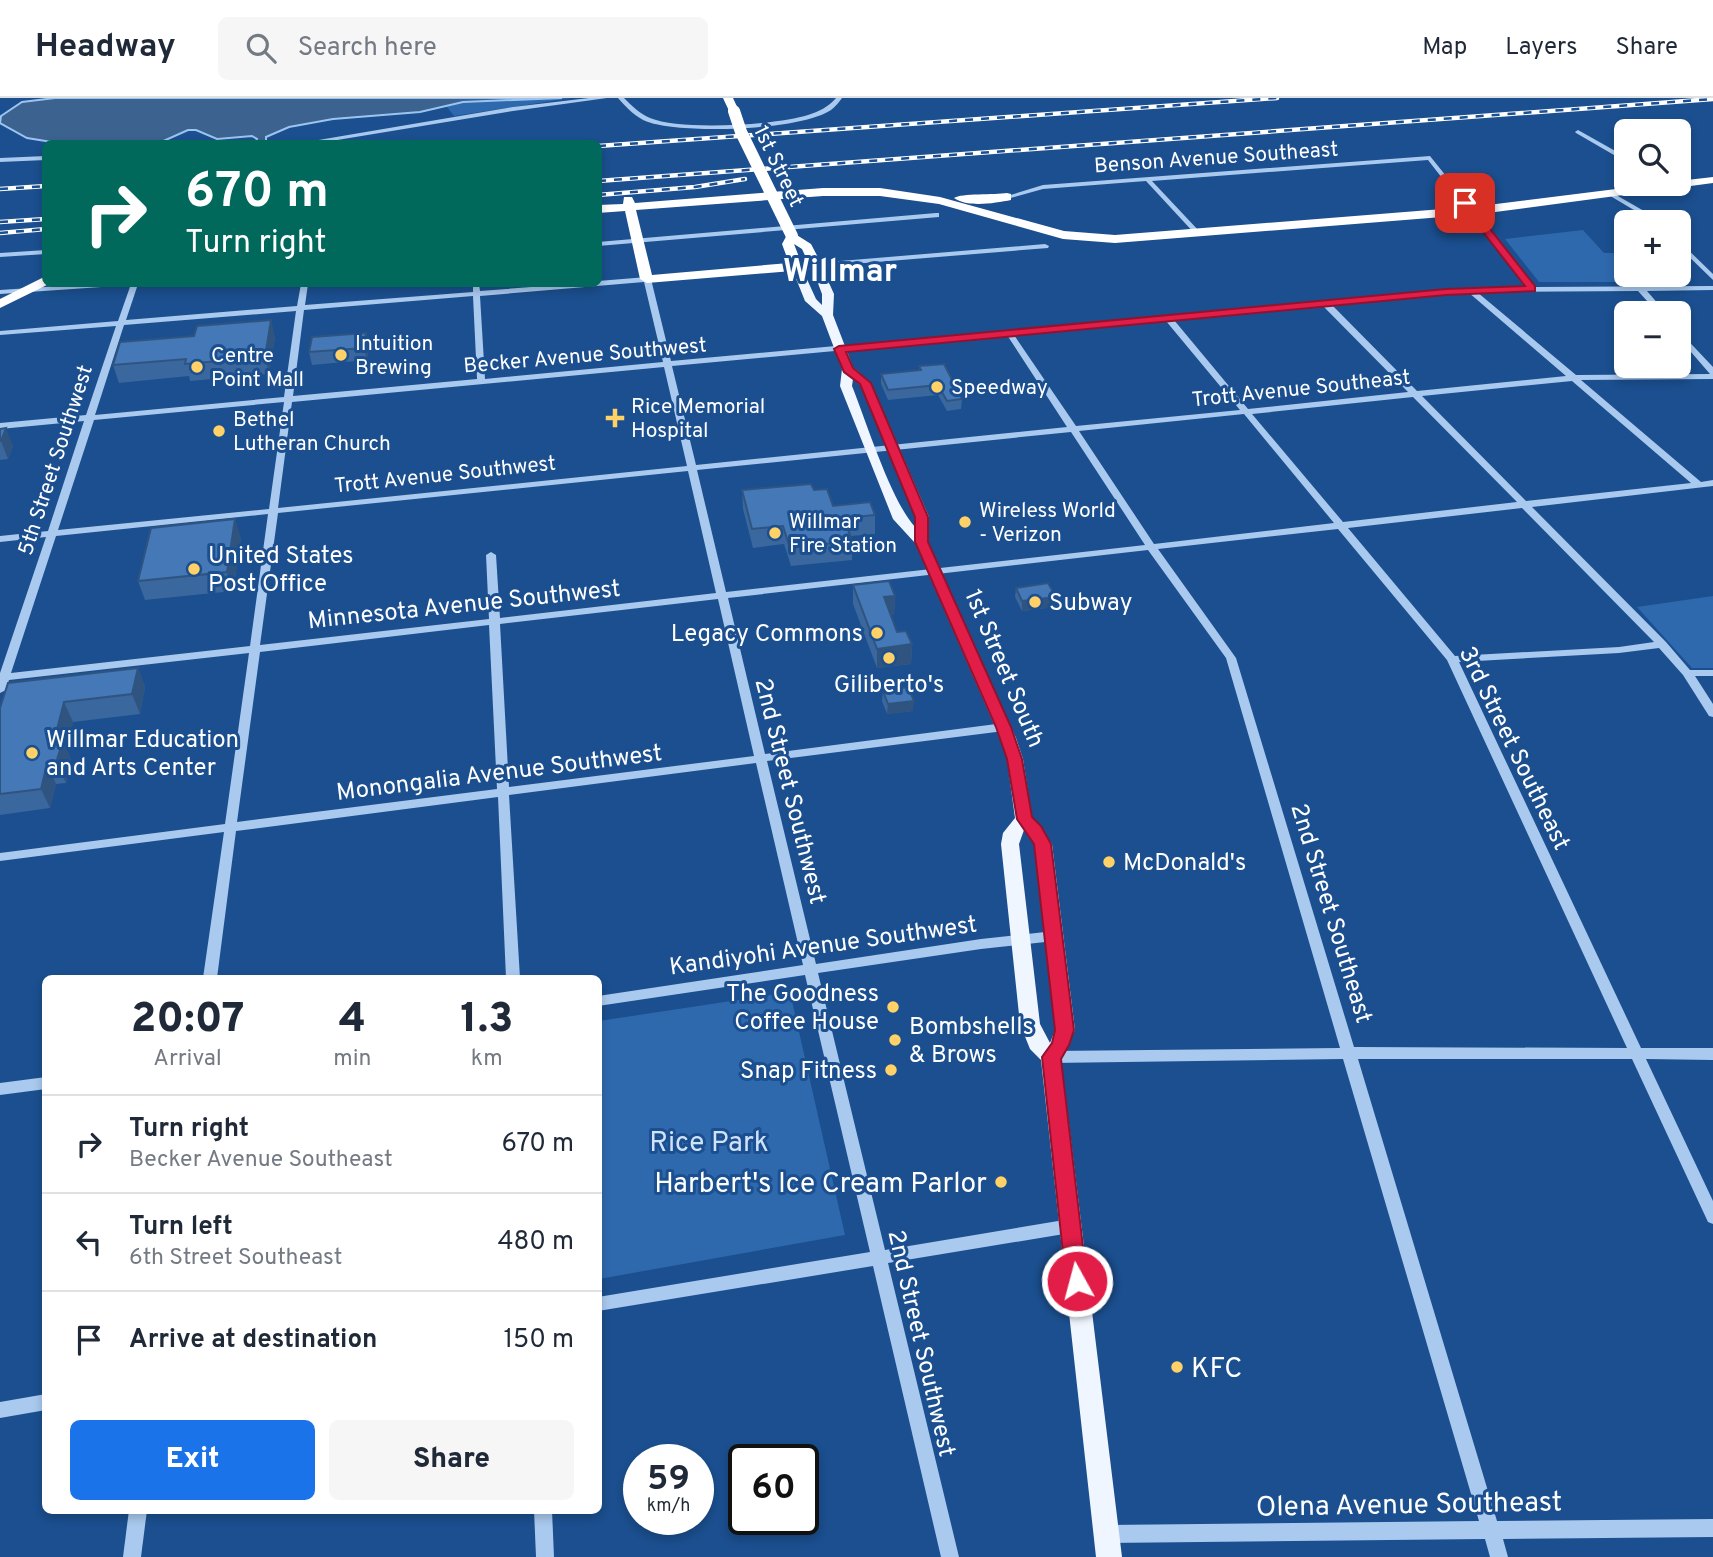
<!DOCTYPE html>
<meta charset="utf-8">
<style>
body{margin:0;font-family:Overpass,sans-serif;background:#f6f6f7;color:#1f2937;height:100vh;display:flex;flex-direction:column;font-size:26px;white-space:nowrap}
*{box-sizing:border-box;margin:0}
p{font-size:23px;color:#747a83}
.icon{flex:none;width:38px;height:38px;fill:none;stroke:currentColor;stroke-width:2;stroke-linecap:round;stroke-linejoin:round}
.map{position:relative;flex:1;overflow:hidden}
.sheet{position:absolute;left:42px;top:877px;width:560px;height:539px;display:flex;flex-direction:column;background:#fff;border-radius:10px;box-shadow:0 4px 10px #0003}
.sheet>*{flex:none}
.top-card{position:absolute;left:42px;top:42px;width:560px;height:147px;border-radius:10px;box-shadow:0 4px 10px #0003;background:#00695c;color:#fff;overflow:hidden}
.buttons{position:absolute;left:1614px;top:21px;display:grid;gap:14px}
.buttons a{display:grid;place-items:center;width:77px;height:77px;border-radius:10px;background:#fff;box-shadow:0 4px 10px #0003;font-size:35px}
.speed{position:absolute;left:623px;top:1346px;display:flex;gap:14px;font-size:35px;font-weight:700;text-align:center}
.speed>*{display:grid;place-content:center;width:91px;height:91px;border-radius:50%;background:#fff;box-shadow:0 4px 10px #0003;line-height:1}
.speed small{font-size:18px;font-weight:400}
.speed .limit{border:4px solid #111;border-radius:10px;background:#fff;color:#111}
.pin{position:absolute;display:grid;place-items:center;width:60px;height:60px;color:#fff;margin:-30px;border-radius:14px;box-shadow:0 4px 10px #0006}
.me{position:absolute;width:77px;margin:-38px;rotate:353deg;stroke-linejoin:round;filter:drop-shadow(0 0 5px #0008)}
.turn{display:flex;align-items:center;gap:24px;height:147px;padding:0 28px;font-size:32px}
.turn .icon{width:91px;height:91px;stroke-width:2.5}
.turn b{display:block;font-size:49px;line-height:60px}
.eta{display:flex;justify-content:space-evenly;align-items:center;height:119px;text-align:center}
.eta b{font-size:42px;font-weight:800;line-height:49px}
.primary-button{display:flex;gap:14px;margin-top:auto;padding:14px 28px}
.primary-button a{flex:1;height:80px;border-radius:10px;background:#1a73e8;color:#fff;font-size:28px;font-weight:800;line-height:80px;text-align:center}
.primary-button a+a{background:#f6f6f7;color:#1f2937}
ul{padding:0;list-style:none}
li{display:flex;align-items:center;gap:21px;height:98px;padding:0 28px;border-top:2px solid #e0e1e3}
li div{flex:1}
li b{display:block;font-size:26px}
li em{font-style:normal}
header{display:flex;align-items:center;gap:42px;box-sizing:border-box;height:98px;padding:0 35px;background:#fff;border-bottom:2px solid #e0e1e3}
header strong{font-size:33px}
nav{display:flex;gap:38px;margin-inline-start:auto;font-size:24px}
.search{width:490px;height:63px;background:#f6f6f7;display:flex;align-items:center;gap:18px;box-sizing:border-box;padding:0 24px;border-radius:10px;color:#747a83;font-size:26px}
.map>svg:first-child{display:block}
.green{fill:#2e69ad}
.water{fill:#3c6290;stroke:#9cc4f0;stroke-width:2}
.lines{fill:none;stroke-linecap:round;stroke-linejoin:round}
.minor{fill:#a9c9ee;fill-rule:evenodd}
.major{fill:#f0f6ff;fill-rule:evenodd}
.highway{fill:#fff;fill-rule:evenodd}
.rail-casing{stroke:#fff;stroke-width:4.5}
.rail{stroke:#1b4f8f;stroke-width:2.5;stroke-dasharray:8;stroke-linecap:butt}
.highway-bridge{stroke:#fff;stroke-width:12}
.wall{fill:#3a679d}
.shaded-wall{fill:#305480}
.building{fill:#4478b7;stroke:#305480;stroke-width:2}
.route{fill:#e11d48;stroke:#92132f;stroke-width:2}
.poi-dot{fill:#ffd166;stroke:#1b4f8f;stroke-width:2.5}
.labels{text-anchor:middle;stroke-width:6;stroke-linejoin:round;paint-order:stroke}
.far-street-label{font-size:21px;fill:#fff;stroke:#1b4f8f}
.far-poi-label{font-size:21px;fill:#fff;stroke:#1b4f8f;text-anchor:start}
.poi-label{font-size:24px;fill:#fff;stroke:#1b4f8f;text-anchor:start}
.street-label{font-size:24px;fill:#fff;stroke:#1b4f8f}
.near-park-label{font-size:28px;fill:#cfe3fa;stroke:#1b4f8f}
.near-poi-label{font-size:28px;fill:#fff;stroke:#1b4f8f;text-anchor:end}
.near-street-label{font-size:28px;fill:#fff;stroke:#1b4f8f}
.far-town-label{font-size:32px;font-weight:bold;fill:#fff;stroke:#1b4f8f}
</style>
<header>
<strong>Headway</strong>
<div class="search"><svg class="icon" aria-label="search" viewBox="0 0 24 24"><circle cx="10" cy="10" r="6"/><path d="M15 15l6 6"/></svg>Search here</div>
<nav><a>Map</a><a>Layers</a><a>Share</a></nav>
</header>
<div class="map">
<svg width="1713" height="1459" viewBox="0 0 1713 1459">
<rect width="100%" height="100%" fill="#1b4f8f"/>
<g class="green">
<path d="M440 0H571L454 18Z"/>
<path d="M1583 132 1604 155H1616L1626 167V177H1634L1640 184H1539L1505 141Z"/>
<path d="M1713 498V570H1692L1637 509Z"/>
<path d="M790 894 845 1137 599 1181V923Z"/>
</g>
<path class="water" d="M55 0H562L463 4 420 14 333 21 289 29 266 39V46L255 45 257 41 252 38 217 41 196 32H188L159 45H58L27 40 0 25 1 18 22 4Z"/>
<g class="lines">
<g class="minor">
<path d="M589 0H607L513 13 313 46H295L513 9Z"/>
<path d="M618 0H624C632 8 640 16 650 20 681 33 776 27 808 17 820 13 828 9 836 0H842C839 4 835 9 831 12 800 33 682 36 648 24 636 20 626 9 618 0Z"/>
<path d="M1578 32 1626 59V64L1576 35 1575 34Z"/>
<path d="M46 58V62L0 64V60Z"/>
<path d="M1430 58 1535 189 1713 188V192L1647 193 1666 215H1658L1638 193 1477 194 1576 277 1710 276 1678 239V232L1713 269V281L1581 282 1701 384 1713 382V388L1532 409 1666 544 1690 572H1713V578H1695L1713 606V619L1709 618 1683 577 1659 550 1619 555 1459 564 1641 950H1713V962L1646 961 1713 1103V1126L1708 1124 1632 961H1358L1497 1423 1713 1421V1439L1503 1441 1508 1459H1490L1485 1441 1106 1445 1100 1442 1097 1436 1100 1430 1106 1427 1479 1423 1343 961 1051 965 1046 963 1044 959 1046 955 1051 953 1340 950 1226 560 1148 452 728 500 765 656 1004 625 1010 629 1004 633 767 663 816 866 981 841 1054 833 1059 835 1061 838 1059 841 1054 843 981 851 818 875 885 1152 1070 1121 1076 1123 1078 1128 1076 1133 1070 1135 888 1165 959 1459H941L873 1168 598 1213V1199L870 1154 805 877 598 908V898L803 867 756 665 509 697 520 880H506L498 699 236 733 217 880H203L224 734 0 763V755L225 726 249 555 9 582 6 592 0 595V575L46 439 0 444V438L48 433 84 323 0 331V325L86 317 116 228 0 237V233L118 223 131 186H138L126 222 297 208 301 186H308L305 207 473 194V186H479L480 193 571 186H598V183L647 179 651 181 671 263 1470 190 1527 189 1428 62 1152 83 1199 133 1200 135 1196 137 1146 83 1043 91 1007 101 1004 99 1043 87ZM644 184 663 264 485 281 480 198ZM1468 194 1566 278 1417 293 1332 207ZM473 198 477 281 293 298 304 212ZM1323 208 1408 294 1248 311 1174 222ZM296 213 284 299 95 317 124 227ZM1166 223 1240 312 1076 328 1014 237ZM1007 237 1067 329 696 367 672 268ZM664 269 687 368 278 410 292 304ZM1572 283 1691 385 1526 403 1422 298ZM1413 299 1517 404 1343 424 1252 316ZM284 304 269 411 58 432 94 322ZM1244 316 1334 425 1154 446 1079 333ZM1071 334 1145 447 726 494 697 372ZM688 373 716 495 500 520 496 457 491 454 486 457 489 521 260 547 278 415ZM1522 410 1654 544 1619 549 1455 558 1348 430ZM268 416 250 548 11 575 56 438ZM1338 431 1447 562 1627 950 1354 949 1236 560 1158 451ZM718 501 754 658 509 689 500 526ZM489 527 497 691 237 724 260 554Z"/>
<path d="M1607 94H1611L1663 124H1654L1607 96Z"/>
<path d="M936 115H939V119L598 148V144Z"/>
<path d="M1678 142 1713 176V182L1678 148Z"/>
<path d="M1045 146 1049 148 1048 150 816 169 812 167 816 165Z"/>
<path d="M46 152V156L0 159V155Z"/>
<path d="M90 186H120L116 188 0 196V192Z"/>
<path d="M46 979V991L0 997V985Z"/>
<path d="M46 1296V1312L0 1320V1304Z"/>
<path d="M129 1412H147L141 1459H123Z"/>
<path d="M534 1412H552L554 1459H536Z"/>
</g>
<path class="major" d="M816 164 821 167 834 196 833 217 853 269 871 285 929 419 928 444 1016 640 1023 661 1032 719 1052 746 1075 932 1061 960 1122 1459H1096L1041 962 1030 951 1020 926 1001 746 1003 735 1015 720 1007 661 1000 640 915 445 893 421 840 288 842 271 822 218 805 203 791 168 800 166 816 201 822 207V196L811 167ZM853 281 860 287 915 419V429C891 403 866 323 852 288ZM1024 732 1034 746 1055 932 1050 945 1040 926 1019 746Z"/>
<g class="highway">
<path d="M723 0H733L739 13 738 15H730Z"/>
<path d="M1713 79V85L1480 116 1115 145 1063 141 939 106 880 98H823L636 112 652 177 789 165 782 146 788 135 792 134 811 146 822 167 816 171 647 185 640 181 625 113 598 115V107L623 106 624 99H632L635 105 823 90H880L940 99 1064 133 1115 137 1480 108 1656 86H1678V83ZM794 146 802 151 808 164H801Z"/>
<path d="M1007 95 1011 96V102C995 105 968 110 954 100 961 95 995 97 1007 95Z"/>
<path d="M46 178V186H49L0 210V201Z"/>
</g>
<defs>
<g id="rail">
<path d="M537 46 541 45"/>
<path d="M598 48 1277 0"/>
<path d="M598 83 1713 1"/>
<path d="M0 91 46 88"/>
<path d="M598 97 695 89 745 81"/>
<path d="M0 124 46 121"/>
<path d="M0 135 46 131"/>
</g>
</defs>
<use href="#rail" class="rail-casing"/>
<use href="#rail" class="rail"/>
<path class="highway-bridge" d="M734 13 741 34 792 138"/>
</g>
<g class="wall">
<path d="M366 235 369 247 367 262 312 267 309 254Z"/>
<path d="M194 238 275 239 269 276 190 283 189 278 119 285 113 267Z"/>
<path d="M919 268 962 301 961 311 947 313 938 297 888 302 881 286V276L919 272Z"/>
<path d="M0 331 13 348 8 361 0 362Z"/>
<path d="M742 392H814L833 408 875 417V436L851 438 852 443V462L791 468 784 446 753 450 743 411Z"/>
<path d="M241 440 233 493 145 502 138 483Z"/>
<path d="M853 487 895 498 894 517H891L897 534 912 546 911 566 877 570 853 506Z"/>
<path d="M1016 490 1056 499 1055 509 1022 513 1015 499Z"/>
<path d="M138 570 145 589 140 616 73 624 66 650 71 662 66 685 56 686 50 710 0 717V610Z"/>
<path d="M883 593 913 613 887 616 882 603Z"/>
</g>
<g class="shaded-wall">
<path d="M271 222 275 239 269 276 265 259Z"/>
<path d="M366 235 369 247 367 262 364 250Z"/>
<path d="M6 330 13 348 8 361 1 343Z"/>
<path d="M235 421 241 440 233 493 227 474Z"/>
<path d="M895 498 894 517 883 518 884 499Z"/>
<path d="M1056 499 1055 509 1022 513V503Z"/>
<path d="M912 546 911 566 877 570V551Z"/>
<path d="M138 570 145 589 140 616 132 596Z"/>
<path d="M914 603 913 613 887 616 888 606Z"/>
<path d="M64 604 73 624 66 650 71 662 66 685 56 665 54 643Z"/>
<path d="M47 666 56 686 50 710 41 691Z"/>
</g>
<g class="building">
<path d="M271 222 265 259 185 266 186 261 113 267 120 244 194 238 197 228Z"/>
<path d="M366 235 364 250 309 254 312 239Z"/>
<path d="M944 266 962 301 947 303 938 287 888 292 881 276 921 272 919 268Z"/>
<path d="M6 330 1 343H0V331Z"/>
<path d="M811 386 814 392 827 391 833 408 870 404 875 417 844 420 852 443 790 450 783 428 752 431 742 392Z"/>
<path d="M235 421 227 474 138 483 151 430Z"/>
<path d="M889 483 895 498 884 499 897 534 906 533 912 546 877 551 853 487Z"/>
<path d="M1048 485 1056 499 1022 503 1016 490Z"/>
<path d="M138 570 132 596 64 604 54 643 63 642 56 665 47 666 41 691 0 696V610L8 585Z"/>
<path d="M908 589 914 603 888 606 883 593Z"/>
</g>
<path class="route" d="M1462 103H1468L1535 188V193L1446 197 846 254 853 270 871 285 928 419V444L1011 629 1022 661 1032 719 1041 728 1051 746 1074 932 1069 947 1061 961 1087 1183 1084 1190 1077 1193 1069 1190 1066 1183 1042 959 1052 945 1055 932 1034 746 1017 721 1007 661 996 629 915 444V419L860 286 844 274 834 251 839 248 1446 191 1525 188 1462 107Z"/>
<g class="poi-dot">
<circle cx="341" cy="257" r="7"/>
<circle cx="197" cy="269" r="7"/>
<circle cx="937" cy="289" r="7"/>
<path d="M611.5 309.5h7v7h7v7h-7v7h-7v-7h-7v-7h7z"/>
<circle cx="219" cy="333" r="7"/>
<circle cx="965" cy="424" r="7"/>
<circle cx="775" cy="435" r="7"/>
<circle cx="194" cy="471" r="7"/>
<circle cx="1035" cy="504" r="7"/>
<circle cx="877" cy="535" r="7"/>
<circle cx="889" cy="560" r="7"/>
<circle cx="32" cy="655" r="7"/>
<circle cx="1109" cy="764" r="7"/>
<circle cx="893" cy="909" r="7"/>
<circle cx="895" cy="942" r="7"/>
<circle cx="891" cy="972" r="7"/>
<circle cx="1001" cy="1084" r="7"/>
<circle cx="1177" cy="1269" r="7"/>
</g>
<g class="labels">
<g class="far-street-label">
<text transform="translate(1216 59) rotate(-4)" y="7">Benson Avenue Southeast</text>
<text transform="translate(779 68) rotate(64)" y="7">1st Street</text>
<text transform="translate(585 257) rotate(-5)" y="7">Becker Avenue Southwest</text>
<text transform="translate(1301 290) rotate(-6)" y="7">Trott Avenue Southeast</text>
<text transform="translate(55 362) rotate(-72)" y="7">5th Street Southwest</text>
<text transform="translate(445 376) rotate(-6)" y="7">Trott Avenue Southwest</text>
</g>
<g class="far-poi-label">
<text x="355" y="252">Intuition<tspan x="355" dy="24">Brewing</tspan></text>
<text x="211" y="264">Centre<tspan x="211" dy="24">Point Mall</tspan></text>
<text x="951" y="296">Speedway</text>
<text x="631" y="315">Rice Memorial<tspan x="631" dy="24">Hospital</tspan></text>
<text x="233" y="328">Bethel<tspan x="233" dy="24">Lutheran Church</tspan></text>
<text x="979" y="419">Wireless World<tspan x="979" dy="24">- Verizon</tspan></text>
<text x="789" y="430">Willmar<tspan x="789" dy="24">Fire Station</tspan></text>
</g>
<g class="poi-label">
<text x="208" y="465">United States<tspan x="208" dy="28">Post Office</tspan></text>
<text x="1049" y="512">Subway</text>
<text x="863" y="543" text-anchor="end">Legacy Commons</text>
<text x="889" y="594" text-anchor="middle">Giliberto's</text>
<text x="46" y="649">Willmar Education<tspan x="46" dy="28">and Arts Center</tspan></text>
<text x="1123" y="772">McDonald's</text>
<text x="879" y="903" text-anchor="end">The Goodness<tspan x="879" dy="28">Coffee House</tspan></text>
<text x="909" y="936">Bombshells<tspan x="909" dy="28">&amp; Brows</tspan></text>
<text x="877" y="980" text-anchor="end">Snap Fitness</text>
</g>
<g class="street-label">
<text transform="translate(464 506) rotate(-6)" y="8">Minnesota Avenue Southwest</text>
<text transform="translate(1005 570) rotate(67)" y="8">1st Street South</text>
<text transform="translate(1515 650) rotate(64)" y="8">3rd Street Southeast</text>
<text transform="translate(499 674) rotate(-7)" y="8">Monongalia Avenue Southwest</text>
<text transform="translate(791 693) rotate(76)" y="8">2nd Street Southwest</text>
<text transform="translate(1332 815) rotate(73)" y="8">2nd Street Southeast</text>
<text transform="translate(823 847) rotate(-8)" y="8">Kandiyohi Avenue Southwest</text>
<text transform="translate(922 1245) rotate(77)" y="8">2nd Street Southwest</text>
</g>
<g class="near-park-label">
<text x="709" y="1053">Rice Park</text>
</g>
<g class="near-poi-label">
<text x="987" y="1094">Harbert's Ice Cream Parlor</text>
<text x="1191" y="1279" text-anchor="start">KFC</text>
</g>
<g class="near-street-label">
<text transform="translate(1409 1405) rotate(-1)" y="10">Olena Avenue Southeast</text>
</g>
<g class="far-town-label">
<text x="840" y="183">Willmar</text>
</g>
</g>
</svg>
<div class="buttons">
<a><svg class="icon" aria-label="search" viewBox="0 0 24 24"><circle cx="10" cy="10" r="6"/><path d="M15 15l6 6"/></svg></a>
<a>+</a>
<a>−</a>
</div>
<div class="speed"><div>59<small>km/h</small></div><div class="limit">60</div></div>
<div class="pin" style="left:1465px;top:105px;background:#d93025"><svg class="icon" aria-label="arrive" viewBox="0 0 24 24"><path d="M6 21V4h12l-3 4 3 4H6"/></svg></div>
<svg class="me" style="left:1077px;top:1183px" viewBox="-20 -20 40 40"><circle r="17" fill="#e11d48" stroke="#fff" stroke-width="3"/><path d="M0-11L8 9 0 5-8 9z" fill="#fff"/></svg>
<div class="top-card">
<div class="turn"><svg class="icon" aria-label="right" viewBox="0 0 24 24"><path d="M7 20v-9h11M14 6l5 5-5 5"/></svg><div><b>670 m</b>Turn right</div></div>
</div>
<section class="sheet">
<div class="eta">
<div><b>20:07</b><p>Arrival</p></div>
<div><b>4</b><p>min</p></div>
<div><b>1.3</b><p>km</p></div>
</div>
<ul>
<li><svg class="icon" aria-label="right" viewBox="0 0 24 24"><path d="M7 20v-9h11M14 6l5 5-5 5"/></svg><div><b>Turn right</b><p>Becker Avenue Southeast</p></div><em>670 m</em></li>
<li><svg class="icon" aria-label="left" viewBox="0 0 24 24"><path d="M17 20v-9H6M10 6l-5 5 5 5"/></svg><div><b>Turn left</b><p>6th Street Southeast</p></div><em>480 m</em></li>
<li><svg class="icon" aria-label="arrive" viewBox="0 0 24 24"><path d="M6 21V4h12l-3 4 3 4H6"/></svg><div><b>Arrive at destination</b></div><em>150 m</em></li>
</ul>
<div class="primary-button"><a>Exit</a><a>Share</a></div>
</section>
</div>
